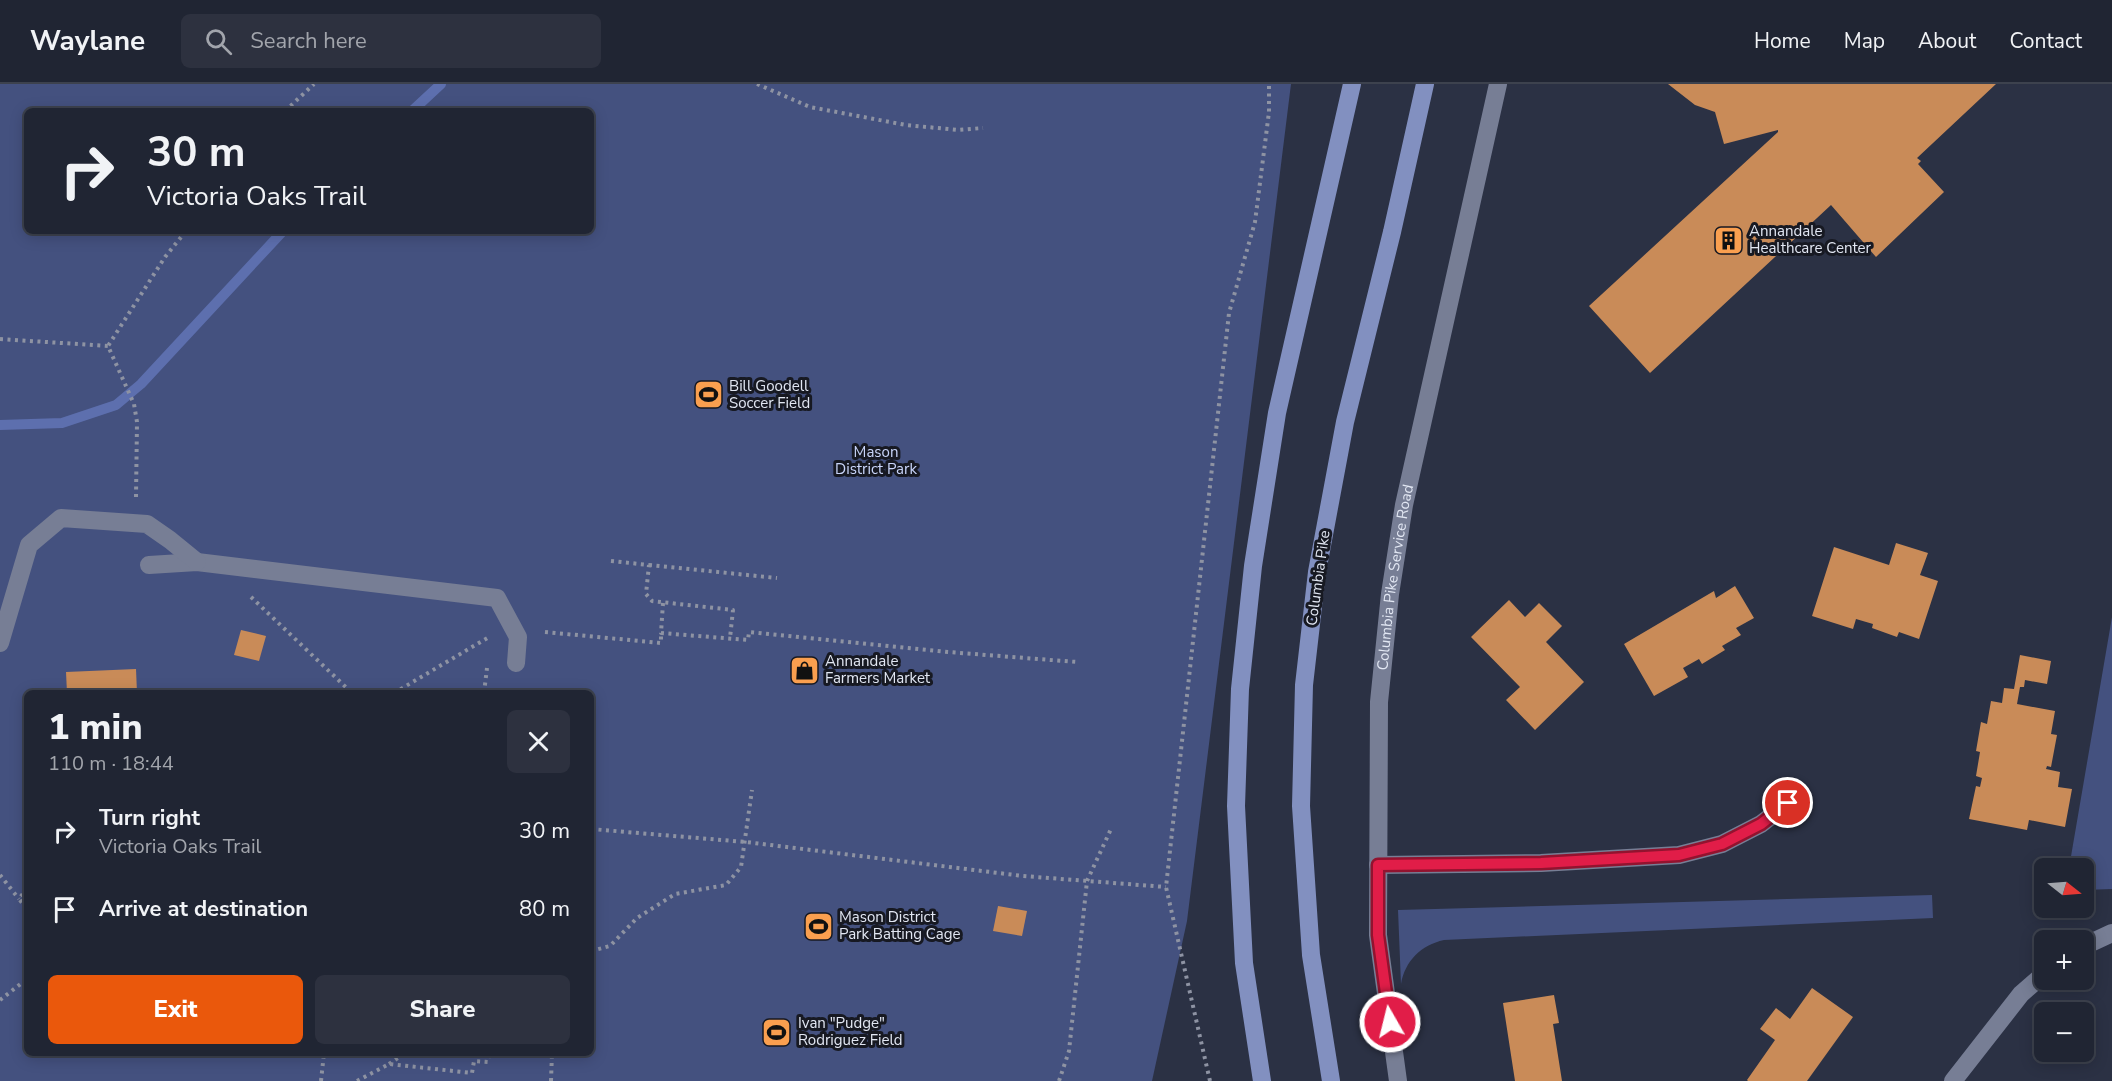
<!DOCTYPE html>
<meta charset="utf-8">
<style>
body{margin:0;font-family:"Nunito Sans",sans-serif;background:#2d313f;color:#f1f3f6;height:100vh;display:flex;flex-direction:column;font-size:22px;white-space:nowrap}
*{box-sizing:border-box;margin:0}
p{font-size:20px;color:#a2a5ac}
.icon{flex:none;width:33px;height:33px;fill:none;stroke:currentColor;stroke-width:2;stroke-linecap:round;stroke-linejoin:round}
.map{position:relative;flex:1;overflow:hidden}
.drawer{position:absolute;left:24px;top:606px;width:570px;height:366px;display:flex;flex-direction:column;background:#202533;border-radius:9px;box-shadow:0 3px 15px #0003,0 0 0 2px #3d424e}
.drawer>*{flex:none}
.banner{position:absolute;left:24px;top:24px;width:570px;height:126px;border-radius:9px;box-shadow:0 3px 15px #0003,0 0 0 2px #3d424e;background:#202533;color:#f1f3f6;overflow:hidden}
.needle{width:39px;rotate:107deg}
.fabs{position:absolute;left:2034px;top:774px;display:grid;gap:12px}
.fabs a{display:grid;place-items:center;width:60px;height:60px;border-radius:9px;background:#202533;box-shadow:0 3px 15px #0003,0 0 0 2px #3d424e;font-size:30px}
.pin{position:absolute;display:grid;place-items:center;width:51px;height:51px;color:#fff;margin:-26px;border:3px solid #fff;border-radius:50%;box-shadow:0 2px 6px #0007}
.me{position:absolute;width:66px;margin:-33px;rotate:352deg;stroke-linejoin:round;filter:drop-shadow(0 0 4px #0008)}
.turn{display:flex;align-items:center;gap:21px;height:126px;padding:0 24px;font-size:27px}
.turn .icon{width:78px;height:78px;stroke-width:2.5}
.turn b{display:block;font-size:42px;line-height:51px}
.round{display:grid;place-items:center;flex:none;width:63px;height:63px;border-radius:9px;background:#2d313f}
.head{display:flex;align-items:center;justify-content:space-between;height:102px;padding:0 24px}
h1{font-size:36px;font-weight:800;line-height:45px}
.primary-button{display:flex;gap:12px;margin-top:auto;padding:12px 24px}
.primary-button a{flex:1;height:69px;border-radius:9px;background:#ea580c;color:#fff;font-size:24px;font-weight:800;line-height:69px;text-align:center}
.primary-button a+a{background:#2d313f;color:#f1f3f6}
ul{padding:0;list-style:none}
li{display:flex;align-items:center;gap:18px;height:78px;padding:0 24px}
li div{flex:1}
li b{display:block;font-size:22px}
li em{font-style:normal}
header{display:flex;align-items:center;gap:36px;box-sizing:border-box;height:84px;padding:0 30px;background:#202533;border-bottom:2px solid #3d424e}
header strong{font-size:28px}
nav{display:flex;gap:33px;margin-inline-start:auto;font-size:21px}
.search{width:420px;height:54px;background:#2d313f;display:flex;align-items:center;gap:15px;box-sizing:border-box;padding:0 21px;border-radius:9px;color:#a2a5ac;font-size:22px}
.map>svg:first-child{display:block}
.green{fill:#44517f;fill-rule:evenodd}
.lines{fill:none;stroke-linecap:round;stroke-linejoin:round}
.stream{stroke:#5d6fae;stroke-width:10}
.building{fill:#c98b58}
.path{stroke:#8e93a3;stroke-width:4;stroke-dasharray:3 4.5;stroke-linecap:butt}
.minor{stroke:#777e95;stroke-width:18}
.major{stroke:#8290c0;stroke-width:18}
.route-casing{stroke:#92132f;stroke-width:15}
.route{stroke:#e11d48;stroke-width:10}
.labels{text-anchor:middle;stroke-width:6;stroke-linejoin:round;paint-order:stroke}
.poi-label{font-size:15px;fill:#e2e7f3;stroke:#171922;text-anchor:start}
.park-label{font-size:15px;fill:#c9d5fa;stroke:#171922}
.street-label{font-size:15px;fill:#e2e7f3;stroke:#171922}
</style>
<header>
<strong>Waylane</strong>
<div class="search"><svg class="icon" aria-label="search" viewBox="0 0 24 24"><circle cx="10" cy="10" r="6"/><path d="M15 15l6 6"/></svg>Search here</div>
<nav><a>Home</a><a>Map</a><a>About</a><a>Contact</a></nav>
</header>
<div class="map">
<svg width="2112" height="997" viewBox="0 0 2112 997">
<rect width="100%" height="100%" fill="#2b3144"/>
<g class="green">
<path d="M0 0H1291L1187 837 1152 997H0ZM27 27H591V147H27ZM27 609H591V969H27Z"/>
<path d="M2112 533V805L2084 806V784H2069Z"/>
<path d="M1932 811 1933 834 1444 856C1421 861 1405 877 1401 900L1398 826Z"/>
</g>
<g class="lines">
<g class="stream">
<path d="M412 27 441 0"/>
<path d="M0 341 62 339 116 321 141 300 283 147"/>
</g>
</g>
<g class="building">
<path d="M1668 0H1996L1917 74 1921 77 1918 80 1944 108 1876 173 1831 121 1650 289 1589 222 1778 48V46L1724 60 1715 28 1695 21Z"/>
<path d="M1896 459 1928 469 1920 491 1938 497 1919 555 1899 548 1897 553 1872 544 1873 540 1856 535 1853 545 1812 532 1834 463 1889 481Z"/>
<path d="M1735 502 1754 534 1736 544 1741 551 1722 562 1725 566 1702 580 1699 575 1683 584 1688 593 1654 612 1624 560 1714 507 1716 514Z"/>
<path d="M1509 516 1525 533 1539 519 1562 542 1546 558 1584 598 1535 646 1506 616 1520 603 1471 553Z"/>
<path d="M241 546 266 552 259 577 234 571Z"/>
<path d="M2020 571 2051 577 2047 600 2025 596 2024 603H2020L2017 620 2055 627 2051 650 2057 651 2051 683 2047 682 2046 685 2060 688 2058 703 2072 705 2065 743 2029 736 2027 746 1969 735 1976 702 1980 703 1982 694 1976 692 1980 668 1976 667 1981 638 1987 640 1991 617 2002 619 2004 604 2014 605Z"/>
<path d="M136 585 137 609H67L66 588Z"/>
<path d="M998 822 1027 827 1022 852 993 847Z"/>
<path d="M1812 904 1853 933 1807 997H1748L1747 996 1775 956 1760 945 1776 924 1790 935Z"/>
<path d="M1554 911 1559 939 1553 940 1562 997H1515L1503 919Z"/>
</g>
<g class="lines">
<g class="path">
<path d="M757 0 810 23 906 41 958 46 983 44"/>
<path d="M285 27 314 0"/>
<path d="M0 255 108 262"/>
<path d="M136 413 137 338 134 320 108 262 165 173 186 147"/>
<path d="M611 477 649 481 646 510 652 517 733 526 730 554"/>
<path d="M649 481 777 494"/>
<path d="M251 513 352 609"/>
<path d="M663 519 661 549 748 556 749 548 948 568 1077 578"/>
<path d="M545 548 661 559V549"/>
<path d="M394 609 489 553"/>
<path d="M484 609 487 584"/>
<path d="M591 745 746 758 1023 792 1166 803"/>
<path d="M0 791 19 815"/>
<path d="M27 804 19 815 27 825"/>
<path d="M591 867 610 862 637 834 675 810 726 801 741 783 752 706"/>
<path d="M0 916 27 895"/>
<path d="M389 980 405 969"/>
<path d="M321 997 324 969"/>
<path d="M357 997 389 980 472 989 474 977 488 978 489 969"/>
<path d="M551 997 552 969"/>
<path d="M1059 997 1069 967 1087 797 1111 745"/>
<path d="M1210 997 1166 803 1229 229 1255 138 1269 28V0"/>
</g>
<g class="minor">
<path d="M149 481 197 478 497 514 518 553 516 579"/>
<path d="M0 559 29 461 61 434 147 440 170 456 197 478"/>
<path d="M1378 781 1541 779 1679 771 1722 760 1761 740 1788 719"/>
<path d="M2084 862 2112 849"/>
<path id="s1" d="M1398 997 1378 851 1379 618 1390 510 1404 421 1498 0"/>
<path d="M1953 997 2021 910 2044 890"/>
</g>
<g class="major">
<path d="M1262 997 1244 879 1236 722 1240 605 1253 482 1277 329 1352 0"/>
<path d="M1331 997 1311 871 1301 722 1304 601 1317 488 1345 338 1392 148 1425 0"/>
</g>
</g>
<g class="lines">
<defs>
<path id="route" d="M1390 938 1378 851V781L1541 779 1679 771 1722 760 1761 740 1788 719"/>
</defs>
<use href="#route" class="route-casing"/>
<use href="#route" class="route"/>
</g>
<defs>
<symbol id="building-square" viewBox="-11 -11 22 22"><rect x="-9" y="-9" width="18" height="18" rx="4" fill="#fa9f4f" stroke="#171922"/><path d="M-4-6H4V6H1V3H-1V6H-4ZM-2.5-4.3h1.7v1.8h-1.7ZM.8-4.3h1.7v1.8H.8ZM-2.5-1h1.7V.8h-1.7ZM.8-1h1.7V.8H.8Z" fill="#111"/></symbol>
<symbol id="stadium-square" viewBox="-11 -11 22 22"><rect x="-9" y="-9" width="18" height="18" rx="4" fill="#fa9f4f" stroke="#171922"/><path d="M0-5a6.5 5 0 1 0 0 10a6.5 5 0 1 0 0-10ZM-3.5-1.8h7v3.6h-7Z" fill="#111"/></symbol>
<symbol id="shop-square" viewBox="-11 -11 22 22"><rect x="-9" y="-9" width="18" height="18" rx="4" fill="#fa9f4f" stroke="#171922"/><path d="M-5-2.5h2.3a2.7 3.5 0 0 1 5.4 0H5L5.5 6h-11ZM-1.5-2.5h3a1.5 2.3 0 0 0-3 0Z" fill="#111"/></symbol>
</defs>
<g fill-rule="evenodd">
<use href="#building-square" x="1712" y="140" width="33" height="33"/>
<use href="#stadium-square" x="692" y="294" width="33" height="33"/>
<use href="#shop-square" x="788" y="570" width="33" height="33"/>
<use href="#stadium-square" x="802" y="826" width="33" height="33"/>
<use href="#stadium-square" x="760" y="932" width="33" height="33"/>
</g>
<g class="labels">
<g class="poi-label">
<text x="1749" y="152">Annandale<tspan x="1749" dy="17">Healthcare Center</tspan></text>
<text x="729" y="307">Bill Goodell<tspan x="729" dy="17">Soccer Field</tspan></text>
<text x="825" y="582">Annandale<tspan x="825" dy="17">Farmers Market</tspan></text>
<text x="839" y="838">Mason District<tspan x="839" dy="17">Park Batting Cage</tspan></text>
<text x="798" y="944">Ivan "Pudge"<tspan x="798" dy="17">Rodriguez Field</tspan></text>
</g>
<g class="park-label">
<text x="876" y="373">Mason<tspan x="876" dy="17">District Park</tspan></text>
</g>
<g class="street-label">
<text transform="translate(1318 494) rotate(-82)" y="5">Columbia Pike</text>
<text dy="5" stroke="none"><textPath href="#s1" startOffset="506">Columbia Pike Service Road</textPath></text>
</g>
</g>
</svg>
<div class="fabs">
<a><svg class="needle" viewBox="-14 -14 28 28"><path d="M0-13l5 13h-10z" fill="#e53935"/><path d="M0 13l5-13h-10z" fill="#a2a5ac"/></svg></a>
<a>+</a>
<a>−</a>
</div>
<div class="pin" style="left:1788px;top:719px;background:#d93025"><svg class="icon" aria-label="arrive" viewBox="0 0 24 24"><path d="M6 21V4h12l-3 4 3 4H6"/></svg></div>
<svg class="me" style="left:1390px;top:938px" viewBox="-20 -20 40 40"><circle r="17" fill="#e11d48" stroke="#fff" stroke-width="3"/><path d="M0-11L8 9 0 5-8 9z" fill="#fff"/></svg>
<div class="banner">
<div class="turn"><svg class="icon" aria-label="right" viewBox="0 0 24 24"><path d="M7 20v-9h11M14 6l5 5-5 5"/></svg><div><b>30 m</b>Victoria Oaks Trail</div></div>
</div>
<section class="drawer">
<div class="head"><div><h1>1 min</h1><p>110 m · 18:44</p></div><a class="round"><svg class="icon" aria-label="close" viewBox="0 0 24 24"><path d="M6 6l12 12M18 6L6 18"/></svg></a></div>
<ul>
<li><svg class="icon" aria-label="right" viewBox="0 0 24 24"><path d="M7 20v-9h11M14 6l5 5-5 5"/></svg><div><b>Turn right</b><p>Victoria Oaks Trail</p></div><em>30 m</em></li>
<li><svg class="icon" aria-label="arrive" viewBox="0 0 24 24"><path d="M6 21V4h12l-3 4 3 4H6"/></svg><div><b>Arrive at destination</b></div><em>80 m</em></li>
</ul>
<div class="primary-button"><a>Exit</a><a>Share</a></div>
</section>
</div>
